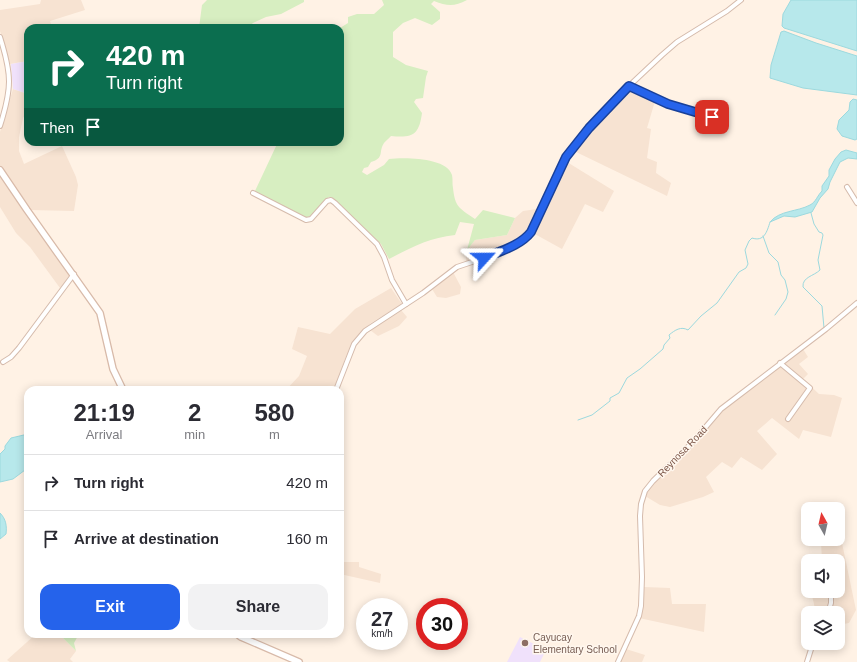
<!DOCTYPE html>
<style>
body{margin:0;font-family:Arial,sans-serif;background:#f2f2f3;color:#2b2b33;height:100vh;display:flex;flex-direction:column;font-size:15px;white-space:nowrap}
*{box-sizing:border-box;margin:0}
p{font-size:13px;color:#7c7c81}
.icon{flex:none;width:22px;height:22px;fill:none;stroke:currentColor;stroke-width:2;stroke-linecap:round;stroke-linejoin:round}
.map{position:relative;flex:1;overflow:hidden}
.details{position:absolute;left:24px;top:386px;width:320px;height:252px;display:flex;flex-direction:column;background:#fff;border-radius:12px;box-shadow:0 2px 10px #0003}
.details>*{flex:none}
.guide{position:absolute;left:24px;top:24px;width:320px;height:122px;border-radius:12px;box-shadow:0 2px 10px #0003;background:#0b6e4f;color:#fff;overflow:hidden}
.needle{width:26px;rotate:352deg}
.fabs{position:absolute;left:801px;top:502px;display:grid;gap:8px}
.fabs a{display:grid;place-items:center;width:44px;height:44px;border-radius:8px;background:#fff;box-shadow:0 2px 10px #0003;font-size:20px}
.speed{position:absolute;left:356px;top:598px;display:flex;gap:8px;font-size:20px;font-weight:700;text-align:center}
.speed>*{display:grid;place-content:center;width:52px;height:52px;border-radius:50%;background:#fff;box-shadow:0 2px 10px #0003;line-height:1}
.speed small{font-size:10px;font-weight:400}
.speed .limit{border:6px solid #d22;background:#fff;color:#111}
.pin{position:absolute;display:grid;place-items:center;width:34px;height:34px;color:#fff;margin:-17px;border-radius:8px;box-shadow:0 2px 6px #0006}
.me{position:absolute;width:44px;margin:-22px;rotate:66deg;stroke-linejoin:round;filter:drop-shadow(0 0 3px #0008)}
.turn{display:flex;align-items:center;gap:14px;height:84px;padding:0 16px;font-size:18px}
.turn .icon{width:52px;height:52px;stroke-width:2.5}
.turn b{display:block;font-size:28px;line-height:34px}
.then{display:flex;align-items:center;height:38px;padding:0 16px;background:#0003;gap:8px;font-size:15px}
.eta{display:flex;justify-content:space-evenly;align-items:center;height:68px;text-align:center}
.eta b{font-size:24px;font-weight:700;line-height:28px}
.primary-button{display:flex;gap:8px;margin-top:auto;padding:8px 16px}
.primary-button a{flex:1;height:46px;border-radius:12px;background:#2563eb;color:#fff;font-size:16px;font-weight:700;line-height:46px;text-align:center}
.primary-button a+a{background:#f2f2f3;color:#2b2b33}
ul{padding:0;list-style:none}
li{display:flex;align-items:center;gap:12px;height:56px;padding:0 16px;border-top:1px solid #e1e1e2}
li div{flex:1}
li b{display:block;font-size:15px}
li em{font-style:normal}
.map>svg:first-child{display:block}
.residential{fill:#f7e3d2}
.education{fill:#f0e1fb}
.green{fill:#d7eec1}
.water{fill:#b7e8eb;stroke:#9cd9de}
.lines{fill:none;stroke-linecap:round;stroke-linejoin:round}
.stream{stroke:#9cd9de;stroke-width:1}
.street-casing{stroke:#d5bbac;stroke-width:6}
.secondary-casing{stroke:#d8baa9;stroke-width:8}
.street{stroke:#fff;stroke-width:4}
.secondary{stroke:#fff;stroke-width:5.5}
.route-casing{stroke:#184099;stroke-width:10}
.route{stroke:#2563eb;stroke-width:7}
.education-dot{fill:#8d6e63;stroke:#fff7ee;stroke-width:1.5}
.labels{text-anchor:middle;stroke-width:3;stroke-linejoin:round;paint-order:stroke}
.street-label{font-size:10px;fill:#7b5547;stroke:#fff7ee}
.education-label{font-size:10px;fill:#785e54;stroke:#fff7ee;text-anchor:start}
</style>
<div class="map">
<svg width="857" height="662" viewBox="0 0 857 662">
<rect width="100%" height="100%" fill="#fff2e5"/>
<g class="residential">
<path d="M41 0H81L85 10 50 21 52 28H28V61L10 64 0 31V10L40 4Z"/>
<path d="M13 89 28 94V110L23 118 19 137V151L24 164 62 146 76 177 78 185 74 211 30 210 0 165V132Z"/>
<path d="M630 90 655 101 647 128 651 129 647 158 657 162 656 173 671 183 667 196 574 151 591 131Z"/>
<path d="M567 162 614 191 603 212 585 204 562 249 533 233 548 198Z"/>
<path d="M0 175 72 274 60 288 30 247 16 233 0 207Z"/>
<path d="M537 209 536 215 531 227 524 238 473 261 466 262 467 250 475 240 507 235 515 218 523 211Z"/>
<path d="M453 272 461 287 460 294 446 298 437 297 432 289Z"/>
<path d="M391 288 402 304 371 323 357 336 352 343 345 359 334 390H286L299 376 307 356 292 349 298 327 330 334 355 309Z"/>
<path d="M401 310 407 317 399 326 378 336 370 330Z"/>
<path d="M803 349 808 357 799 364 808 374 803 379 819 394 834 395 842 398 831 437 803 430 799 439 772 418 757 431 777 454 762 470 741 457 732 468 722 462 706 477 714 492 703 497 670 507 660 505 645 496 650 487 696 442 716 417 732 403Z"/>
<path d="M821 542 842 543 856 610 849 623 838 625V613H816L811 591H838V561H822Z"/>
<path d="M340 562H359V567L381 574 380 583 340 574Z"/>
<path d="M644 587 670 588 672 604H706L704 632 639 618 643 606Z"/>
<path d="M36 634H59L76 651 70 659 73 662H10L7 660Z"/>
<path d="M626 649 645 655 642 662H620Z"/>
</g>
<g class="education">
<path d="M28 61V94L13 89 11 64Z"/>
<path d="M520 637 546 650 540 662H507Z"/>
</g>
<g class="green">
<path d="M207 0H304V2L281 14 266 17 253 23 247 28H199L202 5Z"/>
<path d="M382 0H467C454 7 447 6 434 1L431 4 440 12V19L432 25 415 18 403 23 393 32V57L406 65 428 71 426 77 423 98 416 99 414 102 422 113C419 135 413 138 391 136 389 138 386 141 384 143 378 152 385 158 371 162L368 167 364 168 362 172 367 175 384 165 389 159C403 157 447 157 452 175 453 179 452 184 453 188 455 207 459 208 475 219L483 210 515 218 507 235 475 240 467 250 474 224 460 222 455 235C429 238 412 247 389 259L381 244 333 198 329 197C320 203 316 213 307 218L300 216 255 191 278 142H340V28L348 23V17L357 14H374L384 5Z"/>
<path d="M59 634H79L74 643 76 651Z"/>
</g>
<g class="water">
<path d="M791 0H857V51L784 28 782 26 783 14Z"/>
<path d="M784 31 816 43 857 56V95L803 88 770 78 771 65 781 32Z"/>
<path d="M853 99 857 100V139L855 140 842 136 837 129 839 120 849 110 850 102Z"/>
<path d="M846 150 857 153V159L848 158 840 162 830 182 828 189 820 198 812 212 795 217 784 216 770 222C780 210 797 212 810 205 816 202 817 196 822 191V186L829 176V170L835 159 841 152Z"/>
<path d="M28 434V466L25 470 13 479 0 482V454L5 449V446L11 438Z"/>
<path d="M0 513C6 519 7 526 6 534L0 539Z"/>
</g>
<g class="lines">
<g class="stream">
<path d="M811 213 814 224 819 232 822 233 823 235 818 260 820 270C814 276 802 277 803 287L822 306 824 328"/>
<path d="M763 236 769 253 778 262 781 275 785 280 788 292 786 299 775 315"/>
<path d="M578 420 592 415 610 401V398L619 393 627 378 640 369 663 349 664 345 670 338 669 335C675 330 681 326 688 330L701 316 717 303 739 272 746 268 748 264 745 250 749 241 752 238C764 242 767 232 770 222"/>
</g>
<defs>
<g id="street">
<path d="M0 37C12 75 12 88 0 126"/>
<path d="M629 86 668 104 725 121"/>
<path d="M847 187 857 203"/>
<path d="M253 193 306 220 311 219 327 201 331 200 335 203 377 244 384 257 392 280 406 304"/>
<path d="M3 362 11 357 19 348 74 274"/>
<path d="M780 363 810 388 788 419"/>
<path d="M336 390 354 344 365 331 423 293 457 267 484 258 515 244 524 239 531 232 566 157 589 128 629 86 662 55 677 42 727 11 741 0"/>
<path d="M828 613 831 603V591"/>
<path d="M618 662 639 616 641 606 642 577 640 516 641 504 645 491 653 481 692 443 721 409 826 329 857 303"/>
<path d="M807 662 813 643"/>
</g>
<g id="secondary">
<path d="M0 170 27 210 100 313 113 369 123 390"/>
<path d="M237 634 241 637 299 662"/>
</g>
</defs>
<use href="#street" class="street-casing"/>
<use href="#secondary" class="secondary-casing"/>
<use href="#street" class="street"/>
<use href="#secondary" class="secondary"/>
</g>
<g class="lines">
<defs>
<path id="route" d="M484 258C500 251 520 246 531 232L566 157 589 128 629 86 668 104 712 117"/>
</defs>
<use href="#route" class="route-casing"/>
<use href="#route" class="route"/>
</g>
<circle class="education-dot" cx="525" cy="643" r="4"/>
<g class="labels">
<g class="street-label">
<text transform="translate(682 451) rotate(-46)" y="4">Reynosa Road</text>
</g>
<g class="education-label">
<text x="533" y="641">Cayucay<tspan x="533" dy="12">Elementary School</tspan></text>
</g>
</g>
</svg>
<div class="fabs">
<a><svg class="needle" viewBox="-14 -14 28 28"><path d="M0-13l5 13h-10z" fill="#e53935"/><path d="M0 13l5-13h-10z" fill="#7c7c81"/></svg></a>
<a><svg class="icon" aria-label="sound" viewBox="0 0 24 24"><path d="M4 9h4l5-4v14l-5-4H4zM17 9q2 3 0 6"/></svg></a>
<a><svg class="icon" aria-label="layers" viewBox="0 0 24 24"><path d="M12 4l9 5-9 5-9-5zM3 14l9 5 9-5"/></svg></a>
</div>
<div class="speed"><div>27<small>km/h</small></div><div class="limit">30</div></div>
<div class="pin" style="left:712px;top:117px;background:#d93025"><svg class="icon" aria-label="arrive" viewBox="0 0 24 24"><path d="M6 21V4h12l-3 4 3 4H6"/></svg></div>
<svg class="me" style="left:484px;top:258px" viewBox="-20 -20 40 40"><path d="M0-17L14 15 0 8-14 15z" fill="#2563eb" stroke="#fff" stroke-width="4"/></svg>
<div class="guide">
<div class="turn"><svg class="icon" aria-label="right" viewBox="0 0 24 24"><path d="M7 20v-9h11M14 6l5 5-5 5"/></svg><div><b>420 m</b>Turn right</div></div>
<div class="then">Then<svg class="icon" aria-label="arrive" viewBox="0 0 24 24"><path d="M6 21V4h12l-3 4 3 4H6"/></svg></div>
</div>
<section class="details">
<div class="eta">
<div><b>21:19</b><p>Arrival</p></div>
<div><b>2</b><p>min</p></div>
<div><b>580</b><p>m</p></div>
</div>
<ul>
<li><svg class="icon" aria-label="right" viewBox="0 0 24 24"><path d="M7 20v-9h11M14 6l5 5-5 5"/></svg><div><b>Turn right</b></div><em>420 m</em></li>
<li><svg class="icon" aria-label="arrive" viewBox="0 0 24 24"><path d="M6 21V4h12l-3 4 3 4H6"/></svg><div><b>Arrive at destination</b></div><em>160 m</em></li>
</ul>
<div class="primary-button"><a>Exit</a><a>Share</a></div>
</section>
</div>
